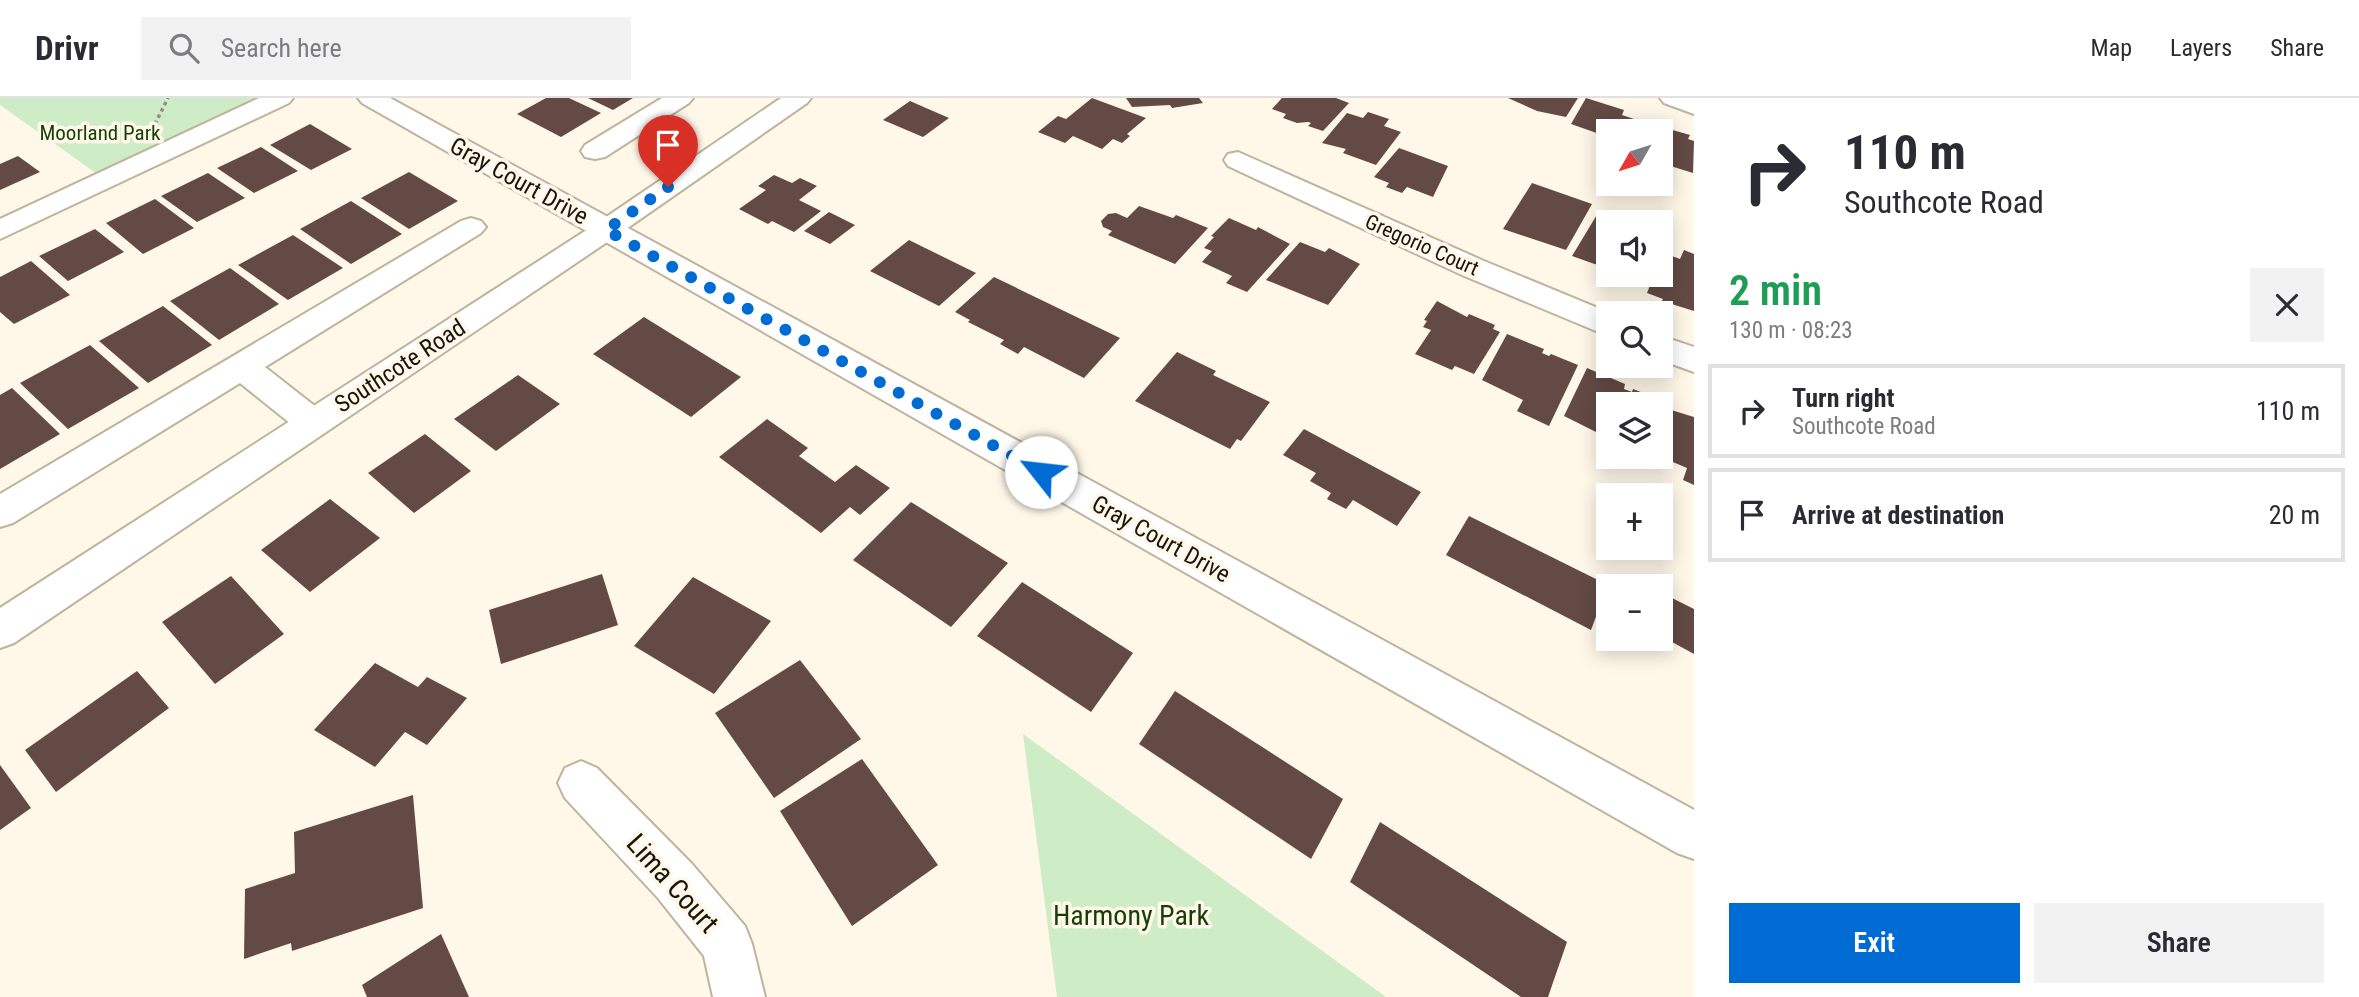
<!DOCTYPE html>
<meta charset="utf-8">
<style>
body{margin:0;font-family:"Roboto Condensed",sans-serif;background:#f2f2f3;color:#2b2b33;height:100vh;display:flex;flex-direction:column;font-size:26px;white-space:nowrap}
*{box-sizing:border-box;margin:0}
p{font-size:23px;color:#7c7c81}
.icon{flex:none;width:38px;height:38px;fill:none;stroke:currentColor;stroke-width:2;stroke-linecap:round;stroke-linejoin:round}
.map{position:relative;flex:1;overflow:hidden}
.drawer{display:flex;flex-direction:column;background:#fff;width:665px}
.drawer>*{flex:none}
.hud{background:#fff;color:#2b2b33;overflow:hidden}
.needle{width:46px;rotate:231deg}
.buttons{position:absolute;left:1596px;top:21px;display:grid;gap:14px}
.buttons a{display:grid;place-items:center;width:77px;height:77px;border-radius:0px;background:#fff;box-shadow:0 4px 18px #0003;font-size:35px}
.pin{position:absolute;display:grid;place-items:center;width:60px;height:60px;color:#fff;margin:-72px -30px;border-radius:50% 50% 50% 0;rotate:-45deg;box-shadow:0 0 7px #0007}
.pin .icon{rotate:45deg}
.me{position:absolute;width:77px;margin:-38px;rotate:299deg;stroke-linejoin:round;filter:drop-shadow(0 0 5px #0008)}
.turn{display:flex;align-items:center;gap:24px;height:147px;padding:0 35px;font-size:32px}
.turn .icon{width:91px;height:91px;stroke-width:2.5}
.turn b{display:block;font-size:49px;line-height:60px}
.round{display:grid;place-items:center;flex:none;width:74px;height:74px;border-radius:0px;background:#f2f2f3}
.overview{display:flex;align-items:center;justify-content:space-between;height:119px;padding:0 35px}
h1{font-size:42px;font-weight:600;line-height:52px;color:#1e9e55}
.action{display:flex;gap:14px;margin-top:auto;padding:14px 35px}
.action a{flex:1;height:80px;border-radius:0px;background:#006bd3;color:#fff;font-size:28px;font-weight:600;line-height:80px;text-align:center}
.action a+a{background:#f2f2f3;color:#2b2b33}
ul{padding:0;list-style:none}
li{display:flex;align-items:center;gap:21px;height:94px;margin:0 14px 10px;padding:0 21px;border:4px solid #e1e1e2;border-radius:0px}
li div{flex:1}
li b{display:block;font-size:26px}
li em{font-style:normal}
header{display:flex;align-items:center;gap:42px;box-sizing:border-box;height:98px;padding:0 35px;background:#fff;border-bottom:2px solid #e1e1e2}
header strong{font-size:33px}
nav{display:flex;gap:38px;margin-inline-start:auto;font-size:24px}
.search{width:490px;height:63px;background:#f2f2f3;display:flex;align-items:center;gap:18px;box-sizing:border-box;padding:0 24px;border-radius:0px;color:#7c7c81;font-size:26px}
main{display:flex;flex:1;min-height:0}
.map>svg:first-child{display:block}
.green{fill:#ceedc6}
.building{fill:#634a44}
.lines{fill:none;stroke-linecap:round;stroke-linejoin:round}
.minor-casing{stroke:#bfb39c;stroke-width:4}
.major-casing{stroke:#bfb39c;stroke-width:4}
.path{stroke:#948e81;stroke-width:3.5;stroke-dasharray:3.5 3.5;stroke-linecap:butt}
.minor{fill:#fff;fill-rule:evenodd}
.major{fill:#fff;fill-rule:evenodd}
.route{stroke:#006bd3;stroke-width:12;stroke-dasharray:0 21.6}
.labels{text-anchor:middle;stroke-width:7;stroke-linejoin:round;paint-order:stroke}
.far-park-label{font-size:21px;fill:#153f07;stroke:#fff7e8}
.far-street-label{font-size:21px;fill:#1a150c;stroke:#fff7e8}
.street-label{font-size:24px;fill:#1a150c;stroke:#fff7e8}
.near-street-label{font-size:28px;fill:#1a150c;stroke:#fff7e8}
.near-park-label{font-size:28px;fill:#153f07;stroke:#fff7e8}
</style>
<header>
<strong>Drivr</strong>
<div class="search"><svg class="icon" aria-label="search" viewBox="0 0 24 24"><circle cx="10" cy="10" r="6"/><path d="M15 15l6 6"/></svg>Search here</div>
<nav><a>Map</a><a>Layers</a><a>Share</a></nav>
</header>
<main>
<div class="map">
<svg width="1694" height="899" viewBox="0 0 1694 899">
<rect width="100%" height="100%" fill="#fff7e8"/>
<g class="green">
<path d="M0 0H258L96 75 0 7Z"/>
<path d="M1023 636 1386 899H1057Z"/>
</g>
<g class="building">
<path d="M546 0H569L601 15 561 39 517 16Z"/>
<path d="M588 0H633L613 12Z"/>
<path d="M1092 0 1146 20 1127 36 1130 38 1122 45 1113 41 1102 51 1073 38 1065 45 1038 34 1058 18 1066 21Z"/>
<path d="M1126 0H1199L1203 5 1172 10 1170 7 1132 9Z"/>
<path d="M1282 0H1336L1349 5 1323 33 1308 28 1311 25 1308 24 1297 25 1283 20 1286 16 1272 11Z"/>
<path d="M1508 0H1578L1566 19 1537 13Z"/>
<path d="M1586 0 1624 12 1622 17 1640 23 1634 33H1608V39L1571 26Z"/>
<path d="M910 3 949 20 923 39 883 22Z"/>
<path d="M1368 14 1389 21 1384 28 1401 34 1376 67 1343 55 1346 51 1322 45 1347 15 1363 20Z"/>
<path d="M1648 25 1690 37 1688 41 1694 43 1693 75 1661 65V33H1644Z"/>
<path d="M310 26 352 51 311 72 270 47Z"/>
<path d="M261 49 298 73 254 95 217 70Z"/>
<path d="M1399 50 1448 68 1433 99 1407 89 1402 95 1386 89 1389 85 1374 79Z"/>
<path d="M18 58 40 74 0 92V66Z"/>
<path d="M409 74 458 103 409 131 361 100Z"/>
<path d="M208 75 245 100 197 124 161 98Z"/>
<path d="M774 77 792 85 800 80 817 88 799 102 821 113 794 134 772 123 768 126 739 111 766 92 758 88Z"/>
<path d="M1532 85 1592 106 1566 152 1503 131Z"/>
<path d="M155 101 194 130 143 156 106 125Z"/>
<path d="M351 103 402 136 351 166 300 131Z"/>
<path d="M1139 108 1173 120 1176 117 1208 130 1175 166 1108 137 1112 133 1103 129 1101 123 1108 116 1116 115 1127 120Z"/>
<path d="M829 114 855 127 830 146 804 133Z"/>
<path d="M1598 115 1621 124H1608V177H1644L1637 189 1600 175 1603 169 1572 158Z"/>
<path d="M1229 120 1256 132 1258 129 1290 146 1247 194 1226 185 1232 178 1202 164 1212 153 1204 150 1214 139 1211 138Z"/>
<path d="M95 131 124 154 68 183 39 158Z"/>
<path d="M293 137 343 170 288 202 238 167Z"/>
<path d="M909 142 976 175 939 208 870 173Z"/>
<path d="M1300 144 1325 154 1329 150 1360 166 1328 207 1266 182Z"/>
<path d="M1684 152 1694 156V213L1662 203 1663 201 1647 195 1654 177H1661V163L1664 155 1680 161Z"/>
<path d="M31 163 70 197 14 226 0 214V179Z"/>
<path d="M230 170 279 206 219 242 170 203Z"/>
<path d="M994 179 1120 240 1084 280 1024 249 1018 256 1000 246 1004 242 968 224 970 222 955 214Z"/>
<path d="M1437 203 1467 219 1469 216 1495 227 1493 231 1500 234 1474 276 1455 268 1452 272 1415 256 1431 232 1423 229 1427 223 1424 222Z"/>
<path d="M163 208 212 247 148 285 99 243Z"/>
<path d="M644 219 741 279 691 319 593 256Z"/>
<path d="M1507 236 1544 251 1542 255 1549 258 1551 256 1578 267 1549 328 1517 313 1523 302 1482 282Z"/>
<path d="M90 247 139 290 68 331 20 285Z"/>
<path d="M1177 254 1216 273 1213 277 1270 304 1241 343 1237 341 1230 351 1135 303Z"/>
<path d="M1587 270 1625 286 1624 291 1632 294 1633 291 1661 302 1660 306H1608V352L1604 350 1608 340 1564 318Z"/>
<path d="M518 277 560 306 496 353 454 321Z"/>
<path d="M12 290 60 336 0 371V297Z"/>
<path d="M1671 312 1694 319V387L1683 382 1687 370 1661 359V338Z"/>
<path d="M767 321 808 350 799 358 835 384 856 367 890 390 860 417 850 409 821 435 719 359Z"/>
<path d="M1304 331 1421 394 1397 428 1353 402 1346 411 1327 401 1331 395 1310 383 1316 375 1283 357Z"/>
<path d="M425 336 471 373 414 415 368 375Z"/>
<path d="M330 401 380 440 310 494 261 452Z"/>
<path d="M911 404 1008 465 951 529 853 462Z"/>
<path d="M1469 418 1608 487 1591 532 1446 457Z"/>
<path d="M602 476 618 527 501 566 489 512Z"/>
<path d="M231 478 284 536 215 586 162 524Z"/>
<path d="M693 479 771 523 714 596 634 548Z"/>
<path d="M1022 484 1133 555 1091 614 977 538Z"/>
<path d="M1672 500 1694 511V556L1661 538V526Z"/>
<path d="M800 562 861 641 774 700 715 615Z"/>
<path d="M375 565 418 589 427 579 467 600 427 647 405 634 375 669 314 632Z"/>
<path d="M137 573 169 610 56 694 25 652Z"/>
<path d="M1175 593 1343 701 1311 761 1139 646Z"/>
<path d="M862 661 938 767 852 828 780 713Z"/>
<path d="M0 667 31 710 0 732Z"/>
<path d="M413 697 423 810 292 853 291 845 244 861 245 791 295 775 294 734Z"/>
<path d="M1380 724 1567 844 1548 899H1521L1350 784Z"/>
<path d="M441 836 469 899H367L362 887Z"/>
</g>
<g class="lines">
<defs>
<g id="minor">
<path d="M259 0H293L289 5 0 141V121Z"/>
<path d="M358 0H390L1694 712V761L1677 755 362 5Z"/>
<path d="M662 0H693L689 5 605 59 595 61 585 59 581 53 585 47Z"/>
<path d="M1660 0H1694V16L1664 5Z"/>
<path d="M1238 54 1484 163 1610 215 1608 238 1462 177 1228 68 1224 62 1228 56Z"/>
<path d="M471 120 481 123 486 129 481 135 265 269 325 316 330 325 325 334 313 338 301 334 240 285 13 425 0 429V396L461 123Z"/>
<path d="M1661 238 1694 249V274L1661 262Z"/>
<path d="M581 663 597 670 692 766 745 828 752 846 765 899H713L704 858 658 800 565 700 558 685 565 670Z"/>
</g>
<path id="major" d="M781 0H811L807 5 616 138 14 545 0 550V510L596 126Z"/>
</defs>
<use href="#minor" class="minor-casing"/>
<use href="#major" class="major-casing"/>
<path class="path" d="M155 26 168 0"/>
<use href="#minor" class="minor"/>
<use href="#major" class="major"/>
</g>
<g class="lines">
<path class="route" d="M668 89 606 132 1041 374"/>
</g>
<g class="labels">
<g class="far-park-label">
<text x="100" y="42">Moorland Park</text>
</g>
<g class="far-street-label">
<text transform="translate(1422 147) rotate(24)" y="7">Gregorio Court</text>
</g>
<g class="street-label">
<text transform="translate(519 83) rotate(29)" y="8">Gray Court Drive</text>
<text transform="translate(400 268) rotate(-33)" y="8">Southcote Road</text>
<text transform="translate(1161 441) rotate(29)" y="8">Gray Court Drive</text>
</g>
<g class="near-street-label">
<text transform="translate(673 785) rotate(48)" y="10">Lima Court</text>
</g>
<g class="near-park-label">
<text x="1131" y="827">Harmony Park</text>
</g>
</g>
</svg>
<div class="buttons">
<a><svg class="needle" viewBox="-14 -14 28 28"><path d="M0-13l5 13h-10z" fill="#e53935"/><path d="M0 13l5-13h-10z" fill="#7c7c81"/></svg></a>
<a><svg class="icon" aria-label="sound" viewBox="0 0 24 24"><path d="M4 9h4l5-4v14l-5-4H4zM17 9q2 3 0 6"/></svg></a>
<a><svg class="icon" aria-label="search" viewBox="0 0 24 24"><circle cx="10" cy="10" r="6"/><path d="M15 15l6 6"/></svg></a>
<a><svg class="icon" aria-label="layers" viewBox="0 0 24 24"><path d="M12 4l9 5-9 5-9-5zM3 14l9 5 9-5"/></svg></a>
<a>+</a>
<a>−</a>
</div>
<div class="pin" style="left:668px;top:89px;background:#d93025"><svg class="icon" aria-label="arrive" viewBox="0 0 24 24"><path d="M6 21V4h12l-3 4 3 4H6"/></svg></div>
<svg class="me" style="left:1041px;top:374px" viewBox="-20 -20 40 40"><circle r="19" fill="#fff"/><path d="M0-13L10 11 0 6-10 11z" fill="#006bd3"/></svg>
</div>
<section class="drawer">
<div class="hud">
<div class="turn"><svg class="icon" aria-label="right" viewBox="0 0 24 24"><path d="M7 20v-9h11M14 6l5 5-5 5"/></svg><div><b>110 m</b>Southcote Road</div></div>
</div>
<div class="overview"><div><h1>2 min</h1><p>130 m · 08:23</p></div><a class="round"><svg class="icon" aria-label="close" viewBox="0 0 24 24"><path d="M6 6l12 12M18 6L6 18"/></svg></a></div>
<ul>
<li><svg class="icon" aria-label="right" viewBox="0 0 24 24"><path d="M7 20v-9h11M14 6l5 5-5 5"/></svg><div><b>Turn right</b><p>Southcote Road</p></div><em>110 m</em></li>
<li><svg class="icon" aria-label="arrive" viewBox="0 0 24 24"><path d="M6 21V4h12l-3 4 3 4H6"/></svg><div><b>Arrive at destination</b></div><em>20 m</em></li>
</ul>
<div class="action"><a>Exit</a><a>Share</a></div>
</section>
</main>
